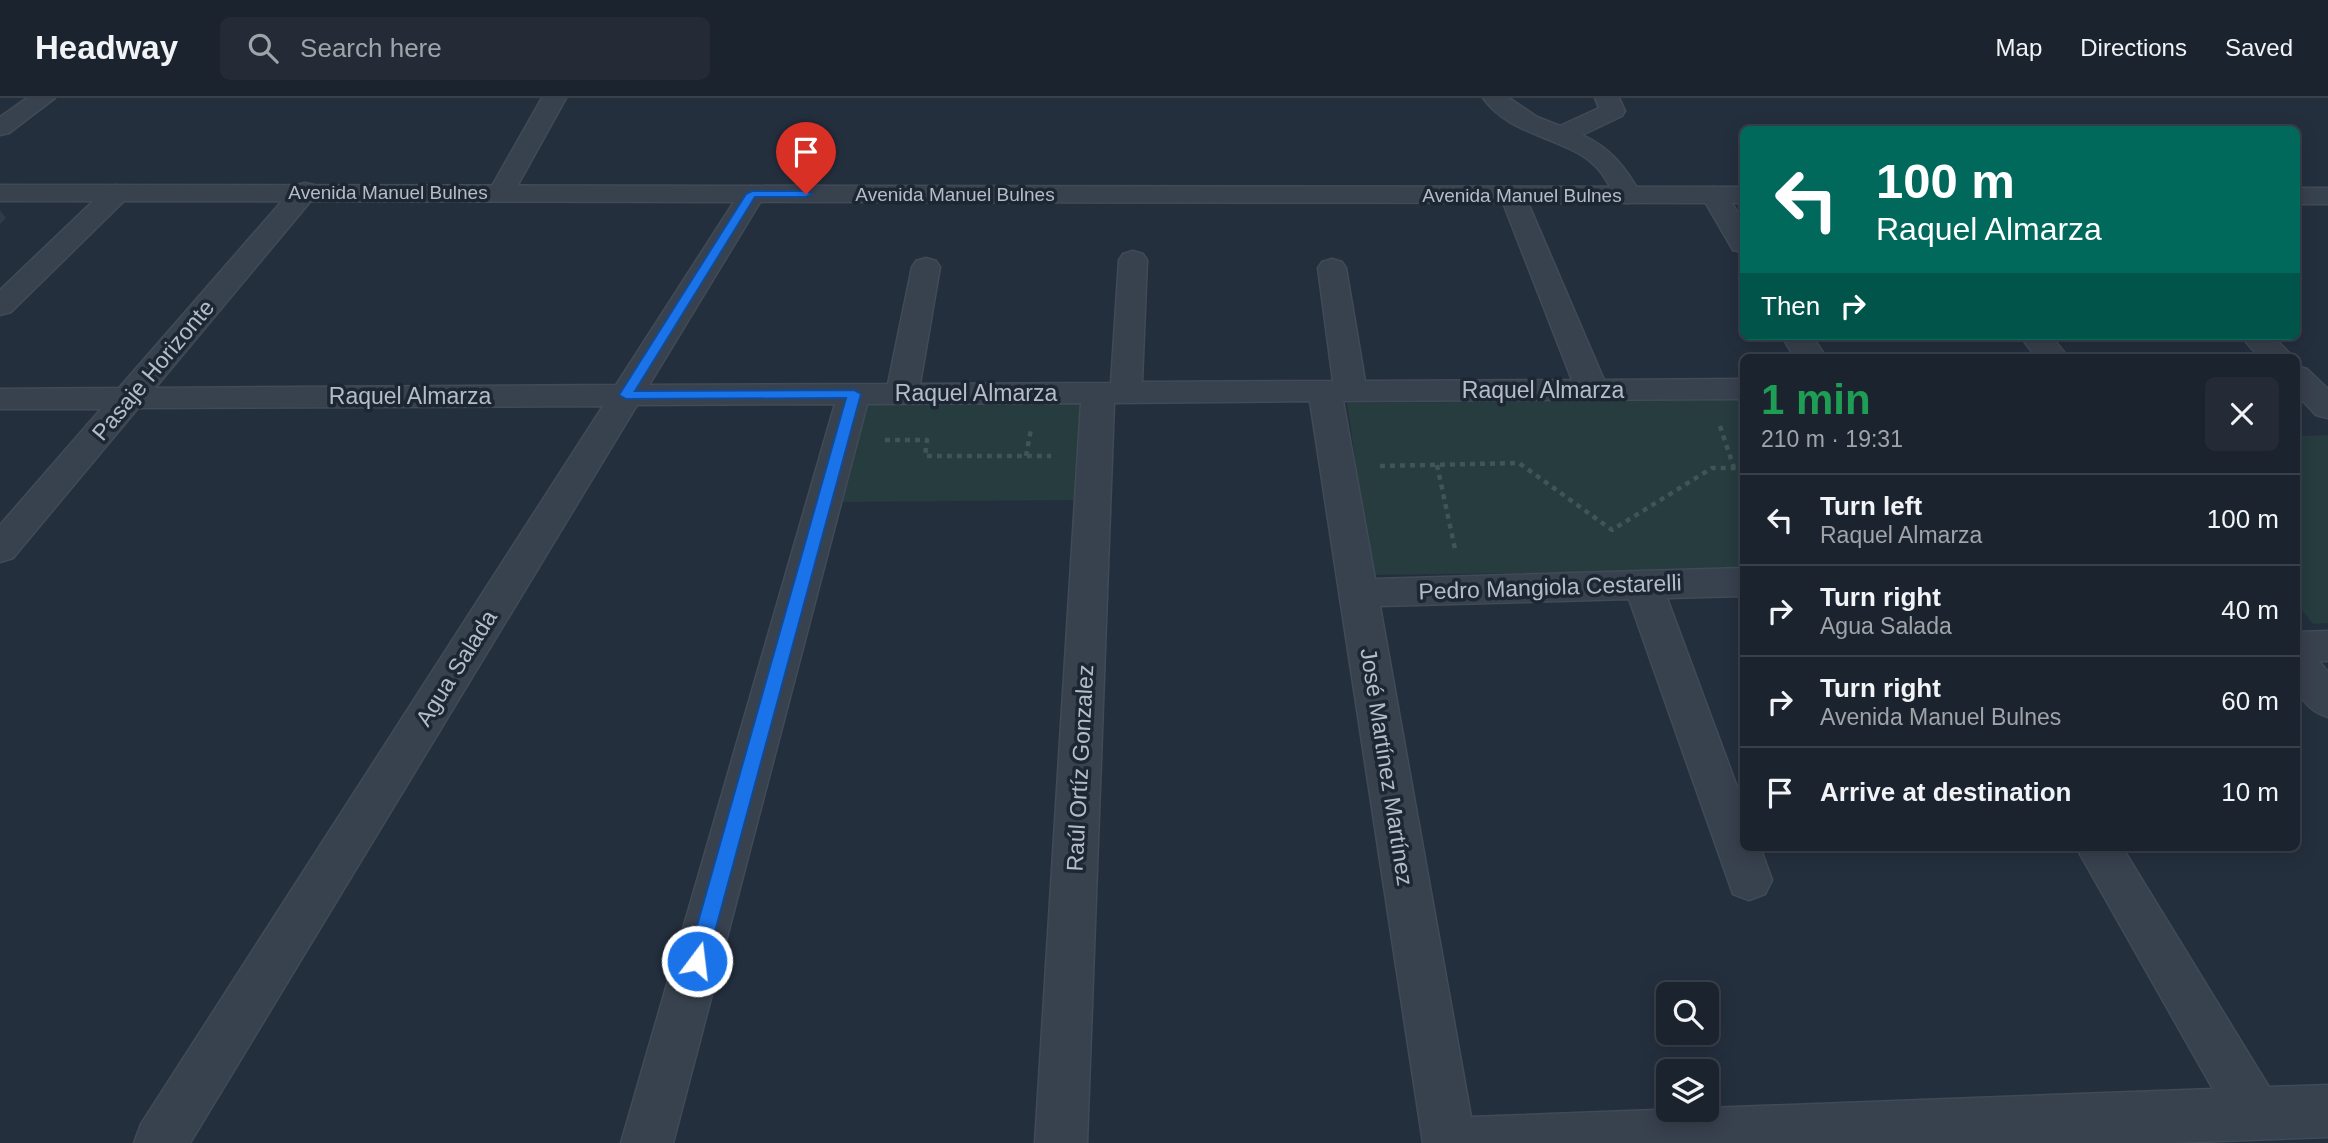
<!DOCTYPE html>
<meta charset="utf-8">
<style>
body{margin:0;font-family:Helvetica,sans-serif;background:#242b36;color:#f1f3f6;height:100vh;display:flex;flex-direction:column;font-size:26px;white-space:nowrap}
*{box-sizing:border-box;margin:0}
p{font-size:23px;color:#a0a4aa}
.icon{flex:none;width:38px;height:38px;fill:none;stroke:currentColor;stroke-width:2;stroke-linecap:round;stroke-linejoin:round}
.map{position:relative;flex:1;overflow:hidden}
.panel{position:absolute;left:1740px;top:256px;width:560px;height:497px;display:flex;flex-direction:column;background:#1b232e;border-radius:10px;box-shadow:0 4px 18px #0003,0 0 0 2px #39404a}
.panel>*{flex:none}
.hud{position:absolute;left:1740px;top:28px;width:560px;height:214px;border-radius:10px;box-shadow:0 4px 18px #0003,0 0 0 2px #39404a;background:#00695c;color:#fff;overflow:hidden}
.tools{position:absolute;left:1656px;top:884px;display:grid;gap:14px}
.tools a{display:grid;place-items:center;width:63px;height:63px;border-radius:10px;background:#1b232e;box-shadow:0 4px 18px #0003,0 0 0 2px #39404a;font-size:35px}
.pin{position:absolute;display:grid;place-items:center;width:60px;height:60px;color:#fff;margin:-72px -30px;border-radius:50% 50% 50% 0;rotate:-45deg;box-shadow:0 0 7px #0007}
.pin .icon{rotate:45deg}
.me{position:absolute;width:77px;margin:-38px;rotate:15deg;stroke-linejoin:round;filter:drop-shadow(0 0 5px #0008)}
.turn{display:flex;align-items:center;gap:24px;height:147px;padding:0 21px;font-size:32px}
.turn .icon{width:91px;height:91px;stroke-width:2.5}
.turn b{display:block;font-size:49px;line-height:60px}
.then{display:flex;align-items:center;height:66px;padding:0 21px;background:#0003;gap:14px;font-size:26px}
.round{display:grid;place-items:center;flex:none;width:74px;height:74px;border-radius:10px;background:#242b36}
.headline{display:flex;align-items:center;justify-content:space-between;height:119px;padding:0 21px}
h1{font-size:42px;font-weight:700;line-height:52px;color:#1e9e55}
ul{padding:0;list-style:none}
li{display:flex;align-items:center;gap:21px;height:91px;padding:0 21px;border-top:2px solid #39404a}
li div{flex:1}
li b{display:block;font-size:26px}
li em{font-style:normal}
header{display:flex;align-items:center;gap:42px;box-sizing:border-box;height:98px;padding:0 35px;background:#1b232e;border-bottom:2px solid #39404a}
header strong{font-size:33px}
nav{display:flex;gap:38px;margin-inline-start:auto;font-size:24px}
.search{width:490px;height:63px;background:#242b36;display:flex;align-items:center;gap:18px;box-sizing:border-box;padding:0 24px;border-radius:10px;color:#a0a4aa;font-size:26px}
.map>svg:first-child{display:block}
.green{fill:#263c3f}
.lines{fill:none;stroke-linecap:round;stroke-linejoin:round}
.minor-casing{stroke:#414a57;stroke-width:3}
.tertiary-casing{stroke:#414a57;stroke-width:3}
.path{stroke:#3f5557;stroke-width:4.5;stroke-dasharray:5 5;stroke-linecap:butt}
.minor{fill:#38414e;fill-rule:evenodd}
.tertiary{fill:#38414e;fill-rule:evenodd}
.shaded-wall{fill:#2f3b4b}
.route{fill:#1a73e8;stroke:#114b97;stroke-width:2}
.labels{text-anchor:middle;stroke-width:7;stroke-linejoin:round;paint-order:stroke}
.far-street-label{font-size:19px;fill:#b4bcc9;stroke:#1d2633}
.street-label{font-size:23px;fill:#b4bcc9;stroke:#1d2633}
</style>
<header>
<strong>Headway</strong>
<div class="search"><svg class="icon" aria-label="search" viewBox="0 0 24 24"><circle cx="10" cy="10" r="6"/><path d="M15 15l6 6"/></svg>Search here</div>
<nav><a>Map</a><a>Directions</a><a>Saved</a></nav>
</header>
<div class="map">
<svg width="2328" height="1045" viewBox="0 0 2328 1045">
<rect width="100%" height="100%" fill="#242f3e"/>
<g class="green">
<path d="M1743 301V472L1372 477 1347 305Z"/>
<path d="M1085 302 1078 402 839 404 867 304Z"/>
<path d="M2328 337V525L2313 526 2296 505V338Z"/>
</g>
<g class="lines">
<defs>
<g id="minor">
<path d="M27 0H55L9 35 0 37V19Z"/>
<path d="M542 0H566L510 101 501 103 492 101 488 95Z"/>
<path d="M1483 0H1509L1537 19 1560 28 1599 10 1595 0H1619L1625 13 1622 18 1582 37C1611 50 1626 70 1641 97L1637 103 1628 105 1619 103C1609 89 1604 74 1590 63 1557 38 1508 36 1483 0Z"/>
<path d="M305 85 314 87 318 93 314 99 155 290 616 287 739 96 743 90 752 88 761 90 765 96 649 287 888 286 912 169 916 163 926 160 936 163 940 169 920 286 1111 285 1119 162 1123 156 1133 153 1143 156 1147 162 1142 284 1333 283 1318 170 1322 164 1332 161 1342 164 1346 170 1365 283 1572 282 1500 97 1504 91 1513 89 1522 91 1604 282 1743 281V301L1343 303 1375 481 1743 470V498L1667 500 1743 705V749H1760L1772 782 1765 796 1749 802 1733 796 1629 501 1380 508 1471 1019 2213 991 2076 749H2122L2269 989 2328 987V1039L2169 1045H1423L1310 303 1114 305 1087 1045H1035L1081 305 867 306 673 1045H621L835 306 637 307 190 1045H134L141 1026 603 308 138 310 13 460 0 464V427L101 311H0V291L119 290 296 87Z"/>
<path d="M117 87 126 89 130 95 126 101 11 214 0 217V192L108 89Z"/>
<path d="M1714 89 1723 91 1743 123V154L1733 152 1701 97 1705 91Z"/>
<path d="M1782 238H1812L1826 259H1794Z"/>
<path d="M2020 238H2051L2068 259H2036Z"/>
<path d="M2241 238H2273L2293 259H2259Z"/>
<path d="M2296 268 2307 271 2328 291V320L2316 317 2296 296Z"/>
<path d="M2328 533V563H2319L2328 574V619C2287 606 2296 569 2296 534Z"/>
</g>
<g id="tertiary">
<path d="M0 87 1743 89V105L0 103Z"/>
<rect x="2296" y="90" width="32" height="16"/>
</g>
</defs>
<use href="#minor" class="minor-casing"/>
<use href="#tertiary" class="tertiary-casing"/>
<g class="path">
<path d="M1720 328 1734 370"/>
<path d="M885 342H927L925 358H1051"/>
<path d="M1026 358 1031 331"/>
<path d="M1437 367 1455 451"/>
<path d="M1380 368 1519 365 1612 432 1712 370H1743"/>
</g>
<use href="#minor" class="minor"/>
<use href="#tertiary" class="tertiary"/>
</g>
<path class="shaded-wall" d="M0 112 6 120 0 126Z"/>
<path class="route" d="M752 93H806L812 96 806 99H755L635 293 854 292 861 296 707 863 704 870 697 872 690 870 687 863 846 300 626 301 619 297 746 96Z"/>
<g class="labels">
<g class="far-street-label">
<text x="388" y="101">Avenida Manuel Bulnes</text>
<text x="955" y="103">Avenida Manuel Bulnes</text>
<text x="1522" y="104">Avenida Manuel Bulnes</text>
</g>
<g class="street-label">
<text transform="translate(153 272) rotate(-50)" y="8">Pasaje Horizonte</text>
<text x="1543" y="300">Raquel Almarza</text>
<text x="976" y="303">Raquel Almarza</text>
<text x="410" y="306">Raquel Almarza</text>
<text transform="translate(1550 489) rotate(-2)" y="8">Pedro Mangiola Cestarelli</text>
<text transform="translate(456 570) rotate(-58)" y="8">Agua Salada</text>
<text transform="translate(1387 669) rotate(81)" y="8">José Martínez Martínez</text>
<text transform="translate(1080 670) rotate(-87)" y="8">Raúl Ortíz Gonzalez</text>
</g>
</g>
</svg>
<div class="tools">
<a><svg class="icon" aria-label="search" viewBox="0 0 24 24"><circle cx="10" cy="10" r="6"/><path d="M15 15l6 6"/></svg></a>
<a><svg class="icon" aria-label="layers" viewBox="0 0 24 24"><path d="M12 4l9 5-9 5-9-5zM3 14l9 5 9-5"/></svg></a>
</div>
<div class="pin" style="left:806px;top:96px;background:#d93025"><svg class="icon" aria-label="arrive" viewBox="0 0 24 24"><path d="M6 21V4h12l-3 4 3 4H6"/></svg></div>
<svg class="me" style="left:697px;top:863px" viewBox="-20 -20 40 40"><circle r="17" fill="#1a73e8" stroke="#fff" stroke-width="3"/><path d="M0-11L8 9 0 5-8 9z" fill="#fff"/></svg>
<div class="hud">
<div class="turn"><svg class="icon" aria-label="left" viewBox="0 0 24 24"><path d="M17 20v-9H6M10 6l-5 5 5 5"/></svg><div><b>100 m</b>Raquel Almarza</div></div>
<div class="then">Then<svg class="icon" aria-label="right" viewBox="0 0 24 24"><path d="M7 20v-9h11M14 6l5 5-5 5"/></svg></div>
</div>
<section class="panel">
<div class="headline"><div><h1>1 min</h1><p>210 m · 19:31</p></div><a class="round"><svg class="icon" aria-label="close" viewBox="0 0 24 24"><path d="M6 6l12 12M18 6L6 18"/></svg></a></div>
<ul>
<li><svg class="icon" aria-label="left" viewBox="0 0 24 24"><path d="M17 20v-9H6M10 6l-5 5 5 5"/></svg><div><b>Turn left</b><p>Raquel Almarza</p></div><em>100 m</em></li>
<li><svg class="icon" aria-label="right" viewBox="0 0 24 24"><path d="M7 20v-9h11M14 6l5 5-5 5"/></svg><div><b>Turn right</b><p>Agua Salada</p></div><em>40 m</em></li>
<li><svg class="icon" aria-label="right" viewBox="0 0 24 24"><path d="M7 20v-9h11M14 6l5 5-5 5"/></svg><div><b>Turn right</b><p>Avenida Manuel Bulnes</p></div><em>60 m</em></li>
<li><svg class="icon" aria-label="arrive" viewBox="0 0 24 24"><path d="M6 21V4h12l-3 4 3 4H6"/></svg><div><b>Arrive at destination</b></div><em>10 m</em></li>
</ul>
</section>
</div>
